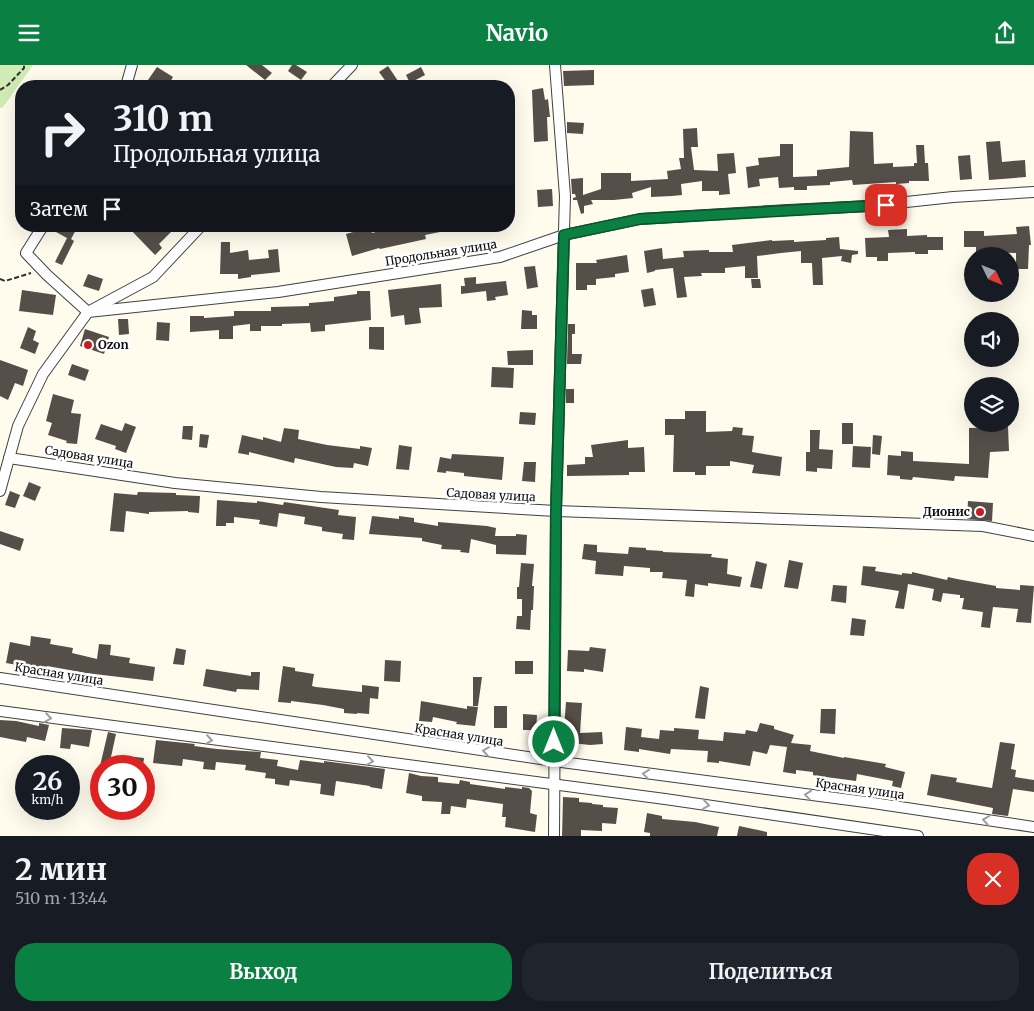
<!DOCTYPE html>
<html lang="ru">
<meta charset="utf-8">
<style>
body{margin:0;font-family:Merriweather,serif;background:#20242c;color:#f1f3f6;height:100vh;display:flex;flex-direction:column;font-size:19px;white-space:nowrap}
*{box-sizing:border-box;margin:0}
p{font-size:16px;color:#9ea1a6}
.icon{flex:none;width:28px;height:28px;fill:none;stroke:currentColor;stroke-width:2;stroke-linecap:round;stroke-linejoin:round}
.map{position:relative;height:771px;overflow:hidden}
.drawer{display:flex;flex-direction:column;background:#171b24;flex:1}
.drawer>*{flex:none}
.guide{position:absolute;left:15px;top:15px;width:500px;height:152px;border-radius:20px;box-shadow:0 5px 20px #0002;background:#171b24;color:#f1f3f6;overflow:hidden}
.needle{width:32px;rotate:133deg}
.tools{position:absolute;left:964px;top:182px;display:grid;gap:10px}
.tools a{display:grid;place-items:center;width:55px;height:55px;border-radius:50%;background:#171b24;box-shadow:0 5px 20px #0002;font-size:25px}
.speed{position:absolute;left:15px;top:690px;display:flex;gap:10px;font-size:25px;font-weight:700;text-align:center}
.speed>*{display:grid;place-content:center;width:65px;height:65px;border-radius:50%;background:#171b24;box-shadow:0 5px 20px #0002;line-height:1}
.speed small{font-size:12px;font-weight:400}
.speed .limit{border:8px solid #d22;background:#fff;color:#111}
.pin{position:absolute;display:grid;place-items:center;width:42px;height:42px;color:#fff;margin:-21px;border-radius:10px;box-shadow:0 2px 8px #0006}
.me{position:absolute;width:55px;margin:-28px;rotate:0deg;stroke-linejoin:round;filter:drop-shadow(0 0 4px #0008)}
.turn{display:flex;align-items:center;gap:18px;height:105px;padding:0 15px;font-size:22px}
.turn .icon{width:65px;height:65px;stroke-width:2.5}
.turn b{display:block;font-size:35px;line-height:42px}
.then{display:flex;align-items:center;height:48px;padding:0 15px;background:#0003;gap:10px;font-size:19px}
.round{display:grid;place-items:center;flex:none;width:52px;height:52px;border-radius:20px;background:#20242c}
.headline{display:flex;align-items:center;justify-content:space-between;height:85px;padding:0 15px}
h1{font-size:30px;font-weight:700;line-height:38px}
.cta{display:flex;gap:10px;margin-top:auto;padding:10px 15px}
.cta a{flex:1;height:58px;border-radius:20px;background:#0b8043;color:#fff;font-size:20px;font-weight:700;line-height:58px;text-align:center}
.cta a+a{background:#20242c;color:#f1f3f6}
header{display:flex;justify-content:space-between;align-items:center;height:65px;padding:0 15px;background:#0b8043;color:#fff;font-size:22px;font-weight:700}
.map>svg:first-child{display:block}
.green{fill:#d1ebb5}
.building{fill:#564e49}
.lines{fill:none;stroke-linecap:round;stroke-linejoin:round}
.street-casing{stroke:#404040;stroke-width:12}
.path{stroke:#2f2f2f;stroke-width:2;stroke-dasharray:5 2.5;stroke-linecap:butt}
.street{stroke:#fff;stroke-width:10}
.oneway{stroke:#9e9e9e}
.route-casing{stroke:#07532c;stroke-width:12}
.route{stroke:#0b8043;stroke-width:9}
.poi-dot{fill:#c41e26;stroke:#fff;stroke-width:2}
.labels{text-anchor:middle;stroke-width:5;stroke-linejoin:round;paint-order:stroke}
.street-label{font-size:12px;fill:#0d0d0d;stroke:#fff}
.poi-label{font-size:12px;font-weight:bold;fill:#0d0d0d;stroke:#fff;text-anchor:start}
</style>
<header><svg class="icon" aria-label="menu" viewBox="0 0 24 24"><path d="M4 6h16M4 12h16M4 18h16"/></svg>Navio<svg class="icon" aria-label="share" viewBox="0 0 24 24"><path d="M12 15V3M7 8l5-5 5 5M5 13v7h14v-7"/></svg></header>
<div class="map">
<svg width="1034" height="771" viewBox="0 0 1034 771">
<rect width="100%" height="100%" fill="#fffbed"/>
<path class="green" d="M0 0H33L3 42 0 43Z"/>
<g class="building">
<path d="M246 0H262L272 8 265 15Z"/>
<path d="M292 0H296L307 7 301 15 288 6Z"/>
<path d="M388 1 398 16 389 21 379 7Z"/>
<path d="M157 2 173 12 168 21H159L148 15Z"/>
<path d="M421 2 425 10 410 18 406 10Z"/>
<path d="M594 5V20L564 21 563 6Z"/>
<path d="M543 23 545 35 548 34 550 52H547L548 76 534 77 532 25Z"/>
<path d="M567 57 584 58 583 69 567 68Z"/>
<path d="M697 63 698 82H691L694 105 718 106 717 89 734 88 736 108 728 109 730 129 719 130V126H702V116L681 119 682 130 672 131 651 132V122L632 128 633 133 614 135H591L593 139 584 141V148L581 149 577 135H573V133L576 132 575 129H572L571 114 583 113V130L601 124V108H631V116L668 114 667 106 681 104 679 93H684L683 64Z"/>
<path d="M850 66 873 67 874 99 893 98V102L914 101V98H917L916 80H924L925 98H928L929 116H909V118L896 119V117L853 120 852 115 830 117V120L807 121V125H794V122L779 123 778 112 759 114 760 121 748 123 746 102 759 100 758 93 780 91V79H793V112L817 111V105L849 102Z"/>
<path d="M1000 76 1002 97 1025 95 1026 112 989 115 986 77Z"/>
<path d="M970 90 972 114 960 115 958 91Z"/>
<path d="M552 124 553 141 538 142 537 125Z"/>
<path d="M59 161H78L71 174 74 176 62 200 55 197 67 173 56 167Z"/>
<path d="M127 161H177L159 179 162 183 155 190Z"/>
<path d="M397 161H450V165L425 170 426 174 380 184 379 183 352 191 346 169 371 162 372 168Z"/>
<path d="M1029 161 1031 180H1029L1028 204H1016V188L976 187V182H964V166H984V171L1017 169 1016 162Z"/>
<path d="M907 164V171L927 170V172H943V185H928V189H915V187L888 188V196H877V192H866L865 173 889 172 888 165Z"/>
<path d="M839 172 840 184 858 186V189L852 190 851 198 841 196 842 191 822 193 823 220H813L812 198H801V186L781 188 757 191 758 213H745V201L725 203V208H701L702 211 684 212 687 232 677 233 673 203 655 205V206L647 208 644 186 662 183 663 194 684 192 683 186 709 185V187H733L732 180 772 175V176L794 175V177L826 175V173Z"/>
<path d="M221 177H230V188L248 185 249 195 269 193 268 185 278 184 280 207 251 210V212L238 214V209H220Z"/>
<path d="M627 190 629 207 615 209V212L596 214V220H587V225H576V198H597L596 195Z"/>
<path d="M535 201 538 222 527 224 524 202Z"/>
<path d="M88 209 103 214 99 226 83 221Z"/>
<path d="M476 212V219L506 216 508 230 495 232 496 235 487 236 486 226 461 229V221H465L464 213Z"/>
<path d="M751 214H760L761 223H752Z"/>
<path d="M441 219 442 242 419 243 421 258 405 260 404 250 391 252 388 225Z"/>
<path d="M653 223 656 240 644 242 641 225Z"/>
<path d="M22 225 56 230 53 250 19 246Z"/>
<path d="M357 226H370L371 255 325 260V266L311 267 310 258 282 259V261H261V266H250V259L233 261V274H219V265L190 267V251H204V253L234 251V246H271V242L309 241V238L334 236V232L357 229Z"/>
<path d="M522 245 532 246V250H537V264H521Z"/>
<path d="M118 254H128L129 269 119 270Z"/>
<path d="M157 257 170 258 169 276 156 275Z"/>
<path d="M568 259H575V269H572V289H582L581 299H567Z"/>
<path d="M28 262 36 266 33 275 39 278 35 289 20 283Z"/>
<path d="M369 262H384V285L369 284Z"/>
<path d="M85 264 109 272 104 289 80 281Z"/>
<path d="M533 285V300H508L507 286Z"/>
<path d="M0 295 28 305 23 321 15 318 8 335 0 331Z"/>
<path d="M72 299 89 305 85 316 68 310Z"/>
<path d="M492 302 514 303 513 323 491 322Z"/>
<rect x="566" y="324" width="8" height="14"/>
<path d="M53 329 74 335 71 348 81 349 77 379 66 378 67 376 48 370 52 358 46 356Z"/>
<path d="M685 346H706V367L732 366 733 362 743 363 742 370 754 371 752 387 782 392 780 411 752 408 754 400 730 396V401H706V410H695V407H673L674 370H665V354H685Z"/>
<path d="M520 347 536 348 535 360 519 359Z"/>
<path d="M125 358 136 362 126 388 115 384 116 381 95 374 101 359 122 366Z"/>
<rect x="842" y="358" width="11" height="21"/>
<path d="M183 361H193L192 375 182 374Z"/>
<path d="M1008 362 1009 386 990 387 988 413 955 411 954 416 913 412 912 415 900 414V411L887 410 888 390 901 391V386L913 387V396L969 399V363Z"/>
<path d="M284 363 299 365 298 374 327 380 360 384V381L372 383 368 401 354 398 353 403 336 402 295 393 294 398 249 387V390L238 388 242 370 263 375V372L281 377Z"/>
<path d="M810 365H820L819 384 833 385 832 404 817 403V407L806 406V387H810Z"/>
<path d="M200 369 209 370 207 383 199 382Z"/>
<path d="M873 370 882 371 880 390 872 389Z"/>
<path d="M628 375V383L644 382 645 407H629V410L567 411V400L585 399V392H593L591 380Z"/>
<path d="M399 380 412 382 409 405 396 404Z"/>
<path d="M853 381 871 382 870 403 852 402Z"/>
<path d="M452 389 504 392 502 415 464 411V408L446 406V408L437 407 440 392 451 394Z"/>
<path d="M524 397H536L535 417 522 416Z"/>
<path d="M29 417 41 422 35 436 23 431Z"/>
<path d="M10 426 20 430 15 443 5 440Z"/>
<path d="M138 427 176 428V430L200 431 199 448 188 447V446L149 447V449L126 446 124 467 110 466 114 428 137 430Z"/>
<path d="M217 435 257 438V436L283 440 284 437 339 445 338 450 356 452 354 475 342 474 343 469 322 466V462L304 459 305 452 279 448 277 462 259 459 260 455 234 452V458H226V461H216Z"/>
<path d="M968 436 993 438 992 456 967 454Z"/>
<path d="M372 451 399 454V451L414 453V457L438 461V457L487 461 496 463 495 471H516V469L527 470 526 490 496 489V480L471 474 469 488 460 487 461 485 441 484 442 480 422 476V473L369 469Z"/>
<path d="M0 466 24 474 20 486 0 479Z"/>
<path d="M584 479 597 480V487L628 489 629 482 646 483V485L663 486V487L712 489 711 492 728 494 727 509 742 512 740 522 708 518V521L695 519 694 532 685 531 687 515 662 513 663 507H650V503L624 501 623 511 595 509 596 496 582 494Z"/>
<path d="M789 495 803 498 798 524 784 522Z"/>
<path d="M756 496 767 499 762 524 750 522Z"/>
<path d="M521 498 534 499 532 521H534L533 545H531L530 565 516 564 517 551H522V534H517V522H519Z"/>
<path d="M863 501 876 502 875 506 902 510V508L912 509V507L947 515 948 512 957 514 996 521V523L1020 525V520L1034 521 1031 558 1016 557 1018 544 993 542 990 563 981 562 983 547 962 544 964 533H960V530L943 528 941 537 932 535 934 524 908 519 904 544 895 543 899 526 861 520Z"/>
<path d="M833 520 847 521 846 538 831 536Z"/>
<path d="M852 553 866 555 864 571 850 570Z"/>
<path d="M31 571 51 574 50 579 73 583 72 588 97 594 99 579 111 580 110 590 130 593 129 598 155 602 153 616 86 608 47 601 46 605 6 598 10 577 30 581Z"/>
<path d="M590 582 606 584 603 607 584 604V607L567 606 568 585 589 586Z"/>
<path d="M176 583 186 585 184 600 173 599Z"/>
<path d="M385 595 401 596 400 617 384 616Z"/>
<rect x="515" y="596" width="18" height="13"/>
<path d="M283 601 295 603V606L314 609 312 621 316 622 362 627V620L379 622 378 634 370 633 369 649 357 648V649L344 648V644L323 640 291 636V638L278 637Z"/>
<path d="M206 604 251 611V607H260L259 625 237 624 236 627 203 621Z"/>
<path d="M473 612H482L478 641H473Z"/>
<path d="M700 621 709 623 705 654 695 653Z"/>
<path d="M421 636 467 644V641L478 642 475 661 456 659 457 657 433 652 432 657 419 656Z"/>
<path d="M566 637 582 638 580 668 602 667 603 679 590 680 563 677Z"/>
<rect x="494" y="641" width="13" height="22"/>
<path d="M821 644H836L835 669 820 668Z"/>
<path d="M523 649 537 650 536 665H523Z"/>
<path d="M0 655 16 656 39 661V658L49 660 45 676 27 672 26 677 0 672Z"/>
<path d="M760 658 774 661V664L794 670 791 678 811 680 810 686 844 693V692L886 699 885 702 905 707 901 723 892 721 893 716 857 709 856 716 826 712V713L813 710V707L796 705V709L783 707 787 682 770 680 767 689 753 686 750 701 719 696V698L707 697 708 686 671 684 670 689 639 684V687L624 685 626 662 642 664 641 672 659 674 660 665 674 666V663L699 665 698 674 723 676 724 667 745 669 746 665 757 667Z"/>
<path d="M62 663 92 665 89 682 71 679 70 684 60 683Z"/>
<path d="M108 667 116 669 109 701H100Z"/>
<path d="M156 675 195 679 194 681 217 684 261 687 260 693 278 695 277 701 298 705 300 695 324 698V696L385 704 382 724 370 722V721L336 716 334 731 320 729 321 719 290 715 289 721 275 719V714L265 713 266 708 245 705 246 700 216 697 215 705 203 704 204 697 183 694 182 701 153 698Z"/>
<path d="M1000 677 1015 679 1011 704 1016 705 1015 712 1034 715V727L1013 724 1008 751 992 749 993 743 927 730 931 709 957 713 956 717 992 723Z"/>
<path d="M127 691 144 693 143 701H125Z"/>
<path d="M409 708 421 711 438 712V717L459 719 460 715 470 717V719L505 724V722L522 724V722L529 723 532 726 530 748 537 750 535 767 505 762 506 752H502L503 739 467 734 466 743 451 741 450 749H441L442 737 422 736V731L406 728Z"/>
<path d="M563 732 579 733V737L592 738V739L603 740V742L618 743 616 759 602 758V766L581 765V771H562Z"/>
<path d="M647 748 662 751V754L695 757 719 762 717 771H650V768L644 767Z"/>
<path d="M739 761 767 767V771H737Z"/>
</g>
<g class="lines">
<defs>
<g id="street">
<path d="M126 21 132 0"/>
<path d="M332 21 352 0"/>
<path d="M43 161 26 188 47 210 88 247"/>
<path d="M88 247 278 227 500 192 564 170 640 154 788 145 869 141 953 132 1034 127"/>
<path d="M9 393 175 418 321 432 556 446 983 461 1034 471"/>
<path d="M0 426 18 361 43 309 88 247 153 212 201 161"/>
<path d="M0 613 554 696 873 738 1034 762"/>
<path d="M0 646 665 734 918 771"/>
<path d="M554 771 556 446 565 131 555 0"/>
</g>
</defs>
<use href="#street" class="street-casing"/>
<g class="path">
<path d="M0 25 8 20 24 3V0"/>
<path d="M0 214 5 216 31 208"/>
</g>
<use href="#street" class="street"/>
</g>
<defs><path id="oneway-chevron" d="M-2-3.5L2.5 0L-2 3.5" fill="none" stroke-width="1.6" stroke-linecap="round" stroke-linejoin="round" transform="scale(1.25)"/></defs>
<g class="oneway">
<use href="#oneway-chevron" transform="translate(48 653) rotate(8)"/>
<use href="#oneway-chevron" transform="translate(209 675) rotate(8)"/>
<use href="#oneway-chevron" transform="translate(486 686) rotate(-171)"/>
<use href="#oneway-chevron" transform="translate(370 696) rotate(8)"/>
<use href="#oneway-chevron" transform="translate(646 709) rotate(-173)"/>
<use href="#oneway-chevron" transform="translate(808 730) rotate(-173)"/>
<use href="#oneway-chevron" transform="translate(706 740) rotate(8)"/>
<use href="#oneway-chevron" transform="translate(986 755) rotate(-172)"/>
</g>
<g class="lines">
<defs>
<path id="route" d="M554 677 556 446 564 170 640 154 886 140"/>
</defs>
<use href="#route" class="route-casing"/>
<use href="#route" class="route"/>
</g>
<g class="poi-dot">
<circle cx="88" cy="280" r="5"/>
<circle cx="980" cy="447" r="5"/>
</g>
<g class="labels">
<g class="street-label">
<text transform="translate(441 188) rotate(-9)" y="4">Продольная улица</text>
<text transform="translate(89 392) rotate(9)" y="4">Садовая улица</text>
<text transform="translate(491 430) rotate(3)" y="4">Садовая улица</text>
<text transform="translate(59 609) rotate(9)" y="4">Красная улица</text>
<text transform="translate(459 670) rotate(9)" y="4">Красная улица</text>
<text transform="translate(860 724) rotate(8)" y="4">Красная улица</text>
</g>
<g class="poi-label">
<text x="98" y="284">Ozon</text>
<text x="970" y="451" text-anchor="end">Дионис</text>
</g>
</g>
</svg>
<div class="tools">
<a><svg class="needle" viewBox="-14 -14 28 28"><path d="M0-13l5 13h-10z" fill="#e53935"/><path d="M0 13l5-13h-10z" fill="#9ea1a6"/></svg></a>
<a><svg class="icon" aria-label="sound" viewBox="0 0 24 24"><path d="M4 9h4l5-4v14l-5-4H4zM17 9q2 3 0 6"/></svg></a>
<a><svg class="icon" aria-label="layers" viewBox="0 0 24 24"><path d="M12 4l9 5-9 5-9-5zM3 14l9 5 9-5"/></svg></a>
</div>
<div class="speed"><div>26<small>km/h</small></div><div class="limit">30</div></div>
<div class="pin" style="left:886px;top:140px;background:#d93025"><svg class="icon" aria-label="arrive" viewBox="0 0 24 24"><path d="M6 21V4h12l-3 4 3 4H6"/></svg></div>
<svg class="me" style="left:554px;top:677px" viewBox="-20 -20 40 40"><circle r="17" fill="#0b8043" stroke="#fff" stroke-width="3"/><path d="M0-11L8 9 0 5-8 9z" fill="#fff"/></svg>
<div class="guide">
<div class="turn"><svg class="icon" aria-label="right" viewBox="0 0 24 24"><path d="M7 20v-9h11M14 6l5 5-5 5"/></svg><div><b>310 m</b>Продольная улица</div></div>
<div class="then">Затем<svg class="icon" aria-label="arrive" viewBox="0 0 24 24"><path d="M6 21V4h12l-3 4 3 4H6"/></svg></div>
</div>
</div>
<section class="drawer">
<div class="headline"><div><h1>2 мин</h1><p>510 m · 13:44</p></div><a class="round" style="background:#d93025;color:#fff"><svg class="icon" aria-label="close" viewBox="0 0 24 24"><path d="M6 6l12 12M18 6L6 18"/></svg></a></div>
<div class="cta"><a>Выход</a><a>Поделиться</a></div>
</section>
